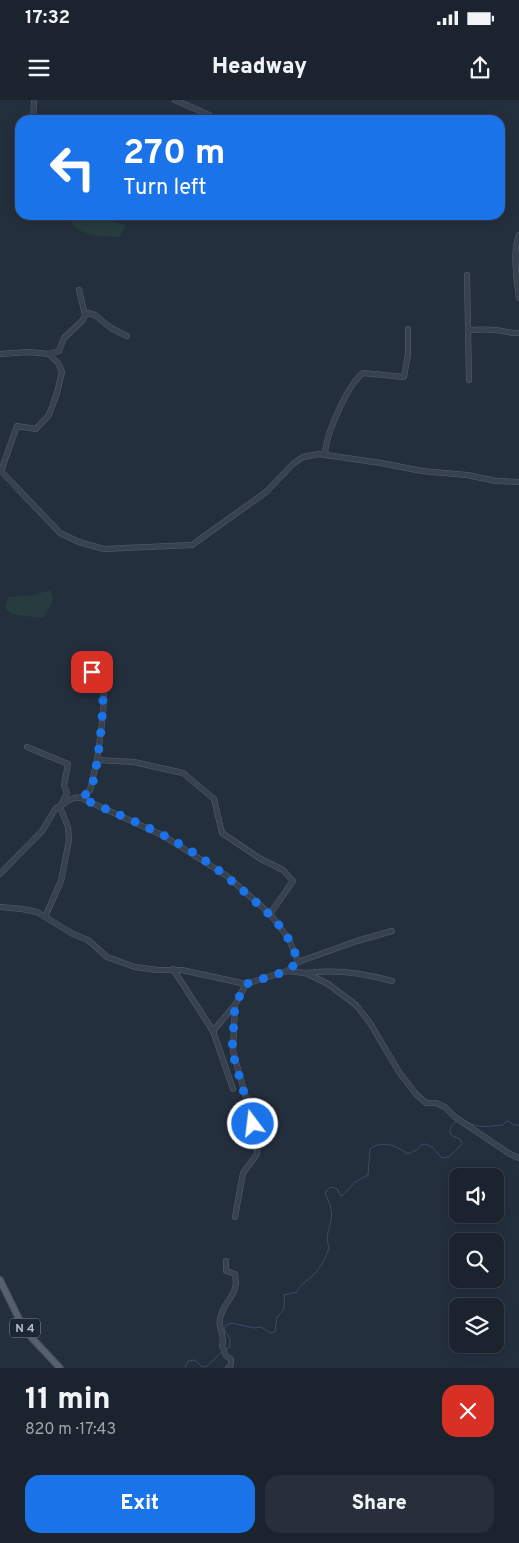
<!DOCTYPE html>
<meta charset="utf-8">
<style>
body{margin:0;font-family:Overpass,sans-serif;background:#282f3a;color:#f1f3f6;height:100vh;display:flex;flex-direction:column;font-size:19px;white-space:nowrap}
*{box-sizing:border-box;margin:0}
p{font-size:16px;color:#a0a4aa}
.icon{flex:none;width:28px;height:28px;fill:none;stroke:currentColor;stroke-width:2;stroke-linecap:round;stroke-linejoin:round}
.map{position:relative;height:1268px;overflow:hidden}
.sheet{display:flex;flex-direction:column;background:#1b232e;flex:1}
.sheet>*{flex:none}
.banner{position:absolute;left:15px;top:15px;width:490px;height:105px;border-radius:15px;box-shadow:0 2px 12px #0003,0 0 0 1px #39404a;background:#1a73e8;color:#fff;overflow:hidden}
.buttons{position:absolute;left:449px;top:1068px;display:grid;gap:10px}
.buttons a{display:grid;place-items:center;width:55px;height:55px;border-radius:10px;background:#1b232e;box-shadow:0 2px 12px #0003,0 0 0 1px #39404a;font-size:25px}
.pin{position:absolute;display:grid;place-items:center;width:42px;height:42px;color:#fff;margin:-21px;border-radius:10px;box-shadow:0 2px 8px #0006}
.me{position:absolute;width:55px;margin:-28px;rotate:345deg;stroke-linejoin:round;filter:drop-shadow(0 0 4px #0008)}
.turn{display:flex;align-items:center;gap:18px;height:105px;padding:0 25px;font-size:22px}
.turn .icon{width:65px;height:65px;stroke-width:2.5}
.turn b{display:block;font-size:35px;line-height:42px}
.round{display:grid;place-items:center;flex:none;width:52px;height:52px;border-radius:15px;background:#282f3a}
.headline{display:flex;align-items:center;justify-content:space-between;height:85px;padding:0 25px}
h1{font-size:30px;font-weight:800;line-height:38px}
.primary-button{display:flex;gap:10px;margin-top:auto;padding:10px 25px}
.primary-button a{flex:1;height:58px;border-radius:15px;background:#1a73e8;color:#fff;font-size:20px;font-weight:800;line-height:58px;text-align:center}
.primary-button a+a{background:#282f3a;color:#f1f3f6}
.status{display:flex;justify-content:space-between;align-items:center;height:35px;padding:0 25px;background:#1b232e;direction:ltr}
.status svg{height:14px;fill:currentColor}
header{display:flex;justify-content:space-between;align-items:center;height:65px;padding:0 25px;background:#1b232e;font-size:22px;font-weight:800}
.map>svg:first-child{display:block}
.green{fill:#263c3f}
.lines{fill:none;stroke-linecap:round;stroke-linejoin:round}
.stream{stroke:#394c67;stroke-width:1}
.minor-casing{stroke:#565f6c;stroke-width:6}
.major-casing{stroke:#414a57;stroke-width:8}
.minor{stroke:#38414e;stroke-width:5}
.major{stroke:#56606e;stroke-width:6}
.route{stroke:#1a73e8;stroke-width:9;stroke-dasharray:0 16.2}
.labels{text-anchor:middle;stroke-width:4;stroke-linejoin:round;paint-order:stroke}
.shield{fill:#1d2633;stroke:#878f9c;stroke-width:1}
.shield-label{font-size:12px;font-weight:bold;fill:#b4bcc9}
</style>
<div class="status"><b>17:32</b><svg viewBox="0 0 49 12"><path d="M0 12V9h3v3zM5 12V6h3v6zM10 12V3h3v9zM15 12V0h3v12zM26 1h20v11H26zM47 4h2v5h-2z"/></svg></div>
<header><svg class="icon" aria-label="menu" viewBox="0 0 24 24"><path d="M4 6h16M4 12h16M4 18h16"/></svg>Headway<svg class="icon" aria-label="share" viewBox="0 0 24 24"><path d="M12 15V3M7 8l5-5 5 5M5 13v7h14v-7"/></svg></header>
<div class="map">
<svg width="519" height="1268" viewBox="0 0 519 1268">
<rect width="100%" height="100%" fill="#242f3e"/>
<g class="green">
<path d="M68 115H103L104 119 126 125 120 137C100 137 75 137 68 115Z"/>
<path d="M51 490 53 500 44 517H32L11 514 5 508 8 497 33 495Z"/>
</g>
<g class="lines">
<g class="stream">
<path d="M467 1022C479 1029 489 1026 503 1025L505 1022 508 1021 514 1025H519"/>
<path d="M225 1250 230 1247V1239L224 1229 226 1225 232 1223 254 1228 261 1227 271 1233 275 1232 277 1217C285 1210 285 1205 284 1195L297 1192C300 1184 310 1179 316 1172 322 1165 326 1157 329 1148 325 1133 329 1134 331 1120 333 1110 329 1102 325 1093L329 1088 333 1087 337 1089 341 1096 343 1095 355 1082 368 1075 370 1049C382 1040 397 1045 407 1054L417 1050 421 1045 425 1044 432 1047 442 1058 449 1057 462 1044 460 1039 451 1035C448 1029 452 1026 456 1021"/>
<path d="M185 1268 188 1261 195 1260 201 1266 206 1267 222 1252"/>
</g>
<defs>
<g id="minor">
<path d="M175 0 209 15"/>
<path d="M33 20 34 0"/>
<path d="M519 135C512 151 517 181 519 198"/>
<path d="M467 175 469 280"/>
<path d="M85 215 88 213 95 215 111 228 127 236"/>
<path d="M468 230C477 230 485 229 494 230 503 230 510 234 519 233"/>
<path d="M0 254 28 252 49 254 59 251 64 238 83 220 85 215 79 190"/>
<path d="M325 354C326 334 347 286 363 273L404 277 408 254V229"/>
<path d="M0 370 60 433 79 442 104 449 192 445 266 392 293 364 303 357 319 354 381 363 422 371 467 375 496 381 519 382"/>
<path d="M1 371 17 326 36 329 49 315 57 293 62 272 58 263 49 254"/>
<path d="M75 568C83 570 95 571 100 578 109 592 99 642 97 660"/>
<path d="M27 647 68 664 64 685 67 693 60 707 68 727 69 740 61 781 45 817"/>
<path d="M0 774 42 731 56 708C65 705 71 695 81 698"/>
<path d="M0 807 22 809 37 812 73 834 88 840 107 857 135 867 157 870H182L246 884 287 871 305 873 316 878 328 884 356 905 370 923 399 972 416 994 426 1003H436L445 1007 455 1017 510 1054 519 1058"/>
<path d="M270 814 293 781 283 770 259 758 222 733 214 699 183 673 134 662 97 660 90 690 81 698 162 735 227 776 270 814 289 839 298 862"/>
<path d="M173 869 213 931 233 989"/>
<path d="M287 871 298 862 357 841 392 831"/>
<path d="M306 873C334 869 364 873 392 881"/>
<path d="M213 931 235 905"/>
<path d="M235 1117 243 1073 257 1054 258 1041 233 951 235 905 246 884"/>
<path d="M226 1161V1171L235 1174C239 1195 227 1197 221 1215 216 1226 226 1236 222 1246L226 1256 231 1259V1265L228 1268"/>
</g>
<path id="major" d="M0 1180 21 1223 31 1237 60 1268"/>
</defs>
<use href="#minor" class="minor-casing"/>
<use href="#major" class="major-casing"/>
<use href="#minor" class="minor"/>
<use href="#major" class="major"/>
</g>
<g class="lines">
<path class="route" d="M92 572C97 576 100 578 102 584 106 597 97 680 90 690 88 693 84 696 81 698 108 710 135 721 161 734 193 750 223 772 249 796 272 816 289 831 298 862L287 871 246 884 235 905 232 951 253 1024"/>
</g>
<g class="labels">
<rect class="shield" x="10" y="1218.5" width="30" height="19" rx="4"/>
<g class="shield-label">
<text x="25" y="1232">N 4</text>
</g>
</g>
</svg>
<div class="buttons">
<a><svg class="icon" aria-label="sound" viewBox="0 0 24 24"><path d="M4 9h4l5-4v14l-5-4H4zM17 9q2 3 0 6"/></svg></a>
<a><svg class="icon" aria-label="search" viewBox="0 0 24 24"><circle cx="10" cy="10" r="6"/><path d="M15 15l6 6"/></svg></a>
<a><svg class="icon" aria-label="layers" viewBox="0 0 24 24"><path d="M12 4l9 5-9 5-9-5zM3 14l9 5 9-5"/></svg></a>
</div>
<div class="pin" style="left:92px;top:572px;background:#d93025"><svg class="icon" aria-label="arrive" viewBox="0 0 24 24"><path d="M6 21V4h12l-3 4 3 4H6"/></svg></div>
<svg class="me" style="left:253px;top:1024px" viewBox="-20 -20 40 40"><circle r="17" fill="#1a73e8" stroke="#fff" stroke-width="3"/><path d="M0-11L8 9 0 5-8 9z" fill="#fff"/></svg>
<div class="banner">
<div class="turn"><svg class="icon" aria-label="left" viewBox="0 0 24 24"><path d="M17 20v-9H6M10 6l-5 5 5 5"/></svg><div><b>270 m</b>Turn left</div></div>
</div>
</div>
<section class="sheet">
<div class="headline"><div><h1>11 min</h1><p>820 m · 17:43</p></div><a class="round" style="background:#d93025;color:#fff"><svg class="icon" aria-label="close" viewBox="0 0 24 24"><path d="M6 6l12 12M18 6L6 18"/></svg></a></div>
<div class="primary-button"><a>Exit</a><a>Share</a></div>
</section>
